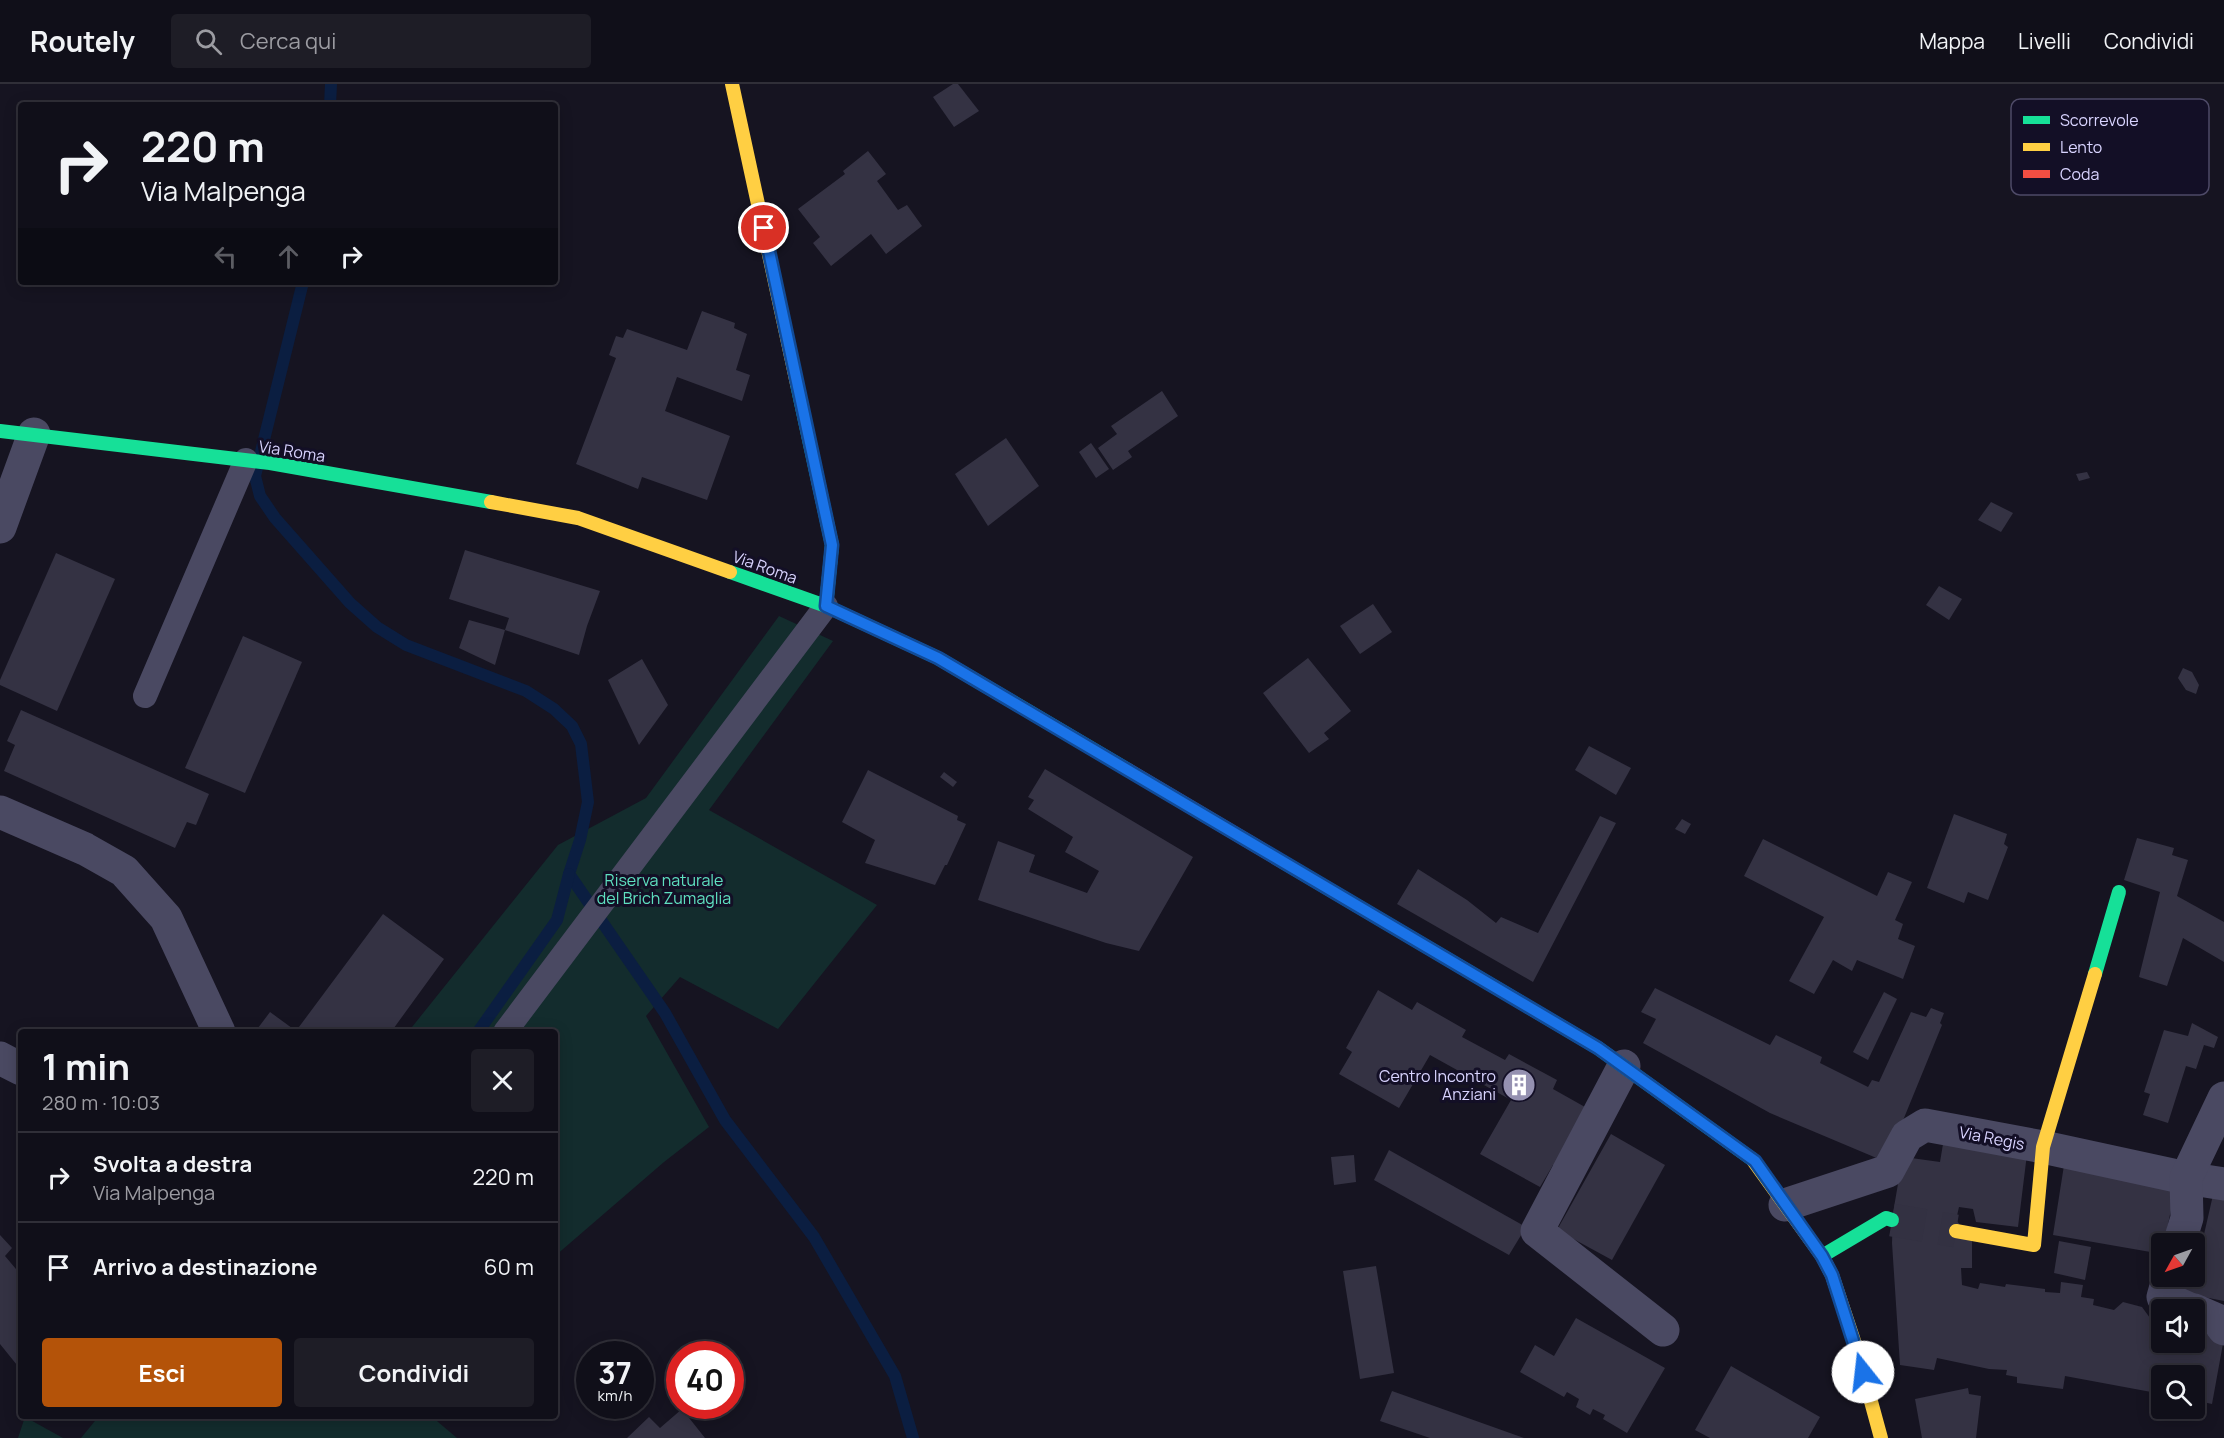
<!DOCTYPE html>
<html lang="it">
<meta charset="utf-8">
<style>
body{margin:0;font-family:Manrope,sans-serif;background:#1e1d26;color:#f1f3f6;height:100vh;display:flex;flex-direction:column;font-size:22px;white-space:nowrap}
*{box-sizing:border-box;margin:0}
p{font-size:20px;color:#9c9ca2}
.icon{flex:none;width:33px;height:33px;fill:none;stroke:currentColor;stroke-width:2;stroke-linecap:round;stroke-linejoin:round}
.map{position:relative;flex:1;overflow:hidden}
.sheet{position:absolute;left:18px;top:945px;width:540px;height:390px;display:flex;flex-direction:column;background:#100f19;border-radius:6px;box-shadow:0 3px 15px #0003,0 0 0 2px #302f38}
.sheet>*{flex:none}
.banner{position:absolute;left:18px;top:18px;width:540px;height:183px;border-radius:6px;box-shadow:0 3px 15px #0003,0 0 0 2px #302f38;background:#100f19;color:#f1f3f6;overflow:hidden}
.needle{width:39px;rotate:230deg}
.controls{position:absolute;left:2151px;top:1149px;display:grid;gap:12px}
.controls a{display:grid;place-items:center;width:54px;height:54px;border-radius:6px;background:#100f19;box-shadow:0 3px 15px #0003,0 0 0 2px #302f38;font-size:30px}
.speed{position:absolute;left:576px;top:1257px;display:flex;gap:12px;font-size:30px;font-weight:700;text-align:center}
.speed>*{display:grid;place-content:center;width:78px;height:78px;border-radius:50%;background:#100f19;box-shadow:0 3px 15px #0003,0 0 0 2px #302f38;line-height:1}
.speed small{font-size:15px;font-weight:400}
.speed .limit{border:9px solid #d22;background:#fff;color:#111}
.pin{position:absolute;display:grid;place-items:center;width:51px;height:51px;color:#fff;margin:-26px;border:3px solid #fff;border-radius:50%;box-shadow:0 2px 6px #0007}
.me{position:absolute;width:66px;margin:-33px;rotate:344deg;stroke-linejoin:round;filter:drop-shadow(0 0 4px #0008)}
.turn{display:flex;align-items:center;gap:21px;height:126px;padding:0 24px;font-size:27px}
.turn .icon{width:78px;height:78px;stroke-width:2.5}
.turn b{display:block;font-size:42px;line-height:51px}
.lanes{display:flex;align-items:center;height:57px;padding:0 24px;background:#0003;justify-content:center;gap:30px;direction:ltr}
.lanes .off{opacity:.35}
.round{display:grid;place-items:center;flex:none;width:63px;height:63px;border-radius:6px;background:#1e1d26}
.head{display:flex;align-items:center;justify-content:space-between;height:102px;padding:0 24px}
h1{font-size:36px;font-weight:700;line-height:45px}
.primary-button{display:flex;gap:12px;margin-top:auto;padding:12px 24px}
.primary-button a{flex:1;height:69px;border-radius:6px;background:#b45309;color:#fff;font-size:24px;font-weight:700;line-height:69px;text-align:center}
.primary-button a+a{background:#1e1d26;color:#f1f3f6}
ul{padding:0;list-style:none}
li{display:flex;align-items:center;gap:18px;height:90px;padding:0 24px;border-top:2px solid #302f38}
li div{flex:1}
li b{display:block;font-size:22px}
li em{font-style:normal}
header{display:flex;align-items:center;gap:36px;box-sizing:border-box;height:84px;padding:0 30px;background:#100f19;border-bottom:2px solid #302f38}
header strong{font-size:28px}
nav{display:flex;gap:33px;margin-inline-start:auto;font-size:21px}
.search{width:420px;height:54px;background:#1e1d26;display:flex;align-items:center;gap:15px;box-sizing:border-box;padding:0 21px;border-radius:6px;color:#9c9ca2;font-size:22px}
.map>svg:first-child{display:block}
.green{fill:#132c2d}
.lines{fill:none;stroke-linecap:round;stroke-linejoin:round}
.stream{stroke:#0b1e41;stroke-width:12}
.building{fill:#343243}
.secondary-tunnel{stroke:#333142;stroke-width:33;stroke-dasharray:33 16;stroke-linecap:butt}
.lane{stroke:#4a4962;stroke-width:24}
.street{stroke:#4a4962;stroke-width:33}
.fast{stroke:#16e098;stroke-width:14}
.slow{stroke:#ffcf43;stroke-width:14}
.jam{stroke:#f24e42;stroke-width:14}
.route-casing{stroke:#114b97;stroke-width:15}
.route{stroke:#1a73e8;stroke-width:10}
.labels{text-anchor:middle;stroke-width:6;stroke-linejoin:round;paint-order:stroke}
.street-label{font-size:16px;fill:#d9d4ff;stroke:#130f26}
.park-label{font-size:16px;fill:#5fe0c0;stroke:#130f26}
.poi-label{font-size:16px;fill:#d9d4ff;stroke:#130f26;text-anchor:end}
.key{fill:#130f26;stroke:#4e4a67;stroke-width:1.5}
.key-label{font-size:16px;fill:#d9d4ff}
</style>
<header>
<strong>Routely</strong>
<div class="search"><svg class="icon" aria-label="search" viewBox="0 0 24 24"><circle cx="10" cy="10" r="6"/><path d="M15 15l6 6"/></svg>Cerca qui</div>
<nav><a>Mappa</a><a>Livelli</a><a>Condividi</a></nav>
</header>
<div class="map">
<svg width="2224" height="1354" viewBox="0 0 2224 1354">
<rect width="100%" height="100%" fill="#161421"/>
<g class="green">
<path d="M779 532 833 557 709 726 877 821 778 945 680 893 646 932 709 1043 664 1078 555 1172V948H408L558 761 646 714Z"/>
<path d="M99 1332H431L457 1354H81Z"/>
<path d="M25 1333 63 1354H18Z"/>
</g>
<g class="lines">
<g class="stream">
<path d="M330 21 331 0"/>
<path d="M303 198 255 392 260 412 275 434 350 519 377 543 406 561 526 607 554 625 572 642 581 660 588 718 580 756 569 790 665 929 725 1036 814 1153 895 1292 913 1354"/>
<path d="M478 948 557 836 569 790"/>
</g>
</g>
<g class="building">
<path d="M953 0H958L979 27 954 43 933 13Z"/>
<path d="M868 67 886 90 877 97 898 126 907 121 922 142 886 170 871 150 831 182 813 159 820 153 798 125 845 90 843 87Z"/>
<path d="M702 227 735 239 734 244 747 250 736 286 750 291 742 317 677 293 665 327 730 352 707 416 642 393 638 405 576 380 616 274 609 271 616 252 623 254 627 245 687 266Z"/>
<path d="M1162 307 1178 332 1128 367 1132 373 1113 386 1098 364 1117 350 1111 342Z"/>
<path d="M1006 354 1039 402 988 442 955 390Z"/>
<path d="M1091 359 1109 385 1096 394 1079 368Z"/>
<path d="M2087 388 2090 394 2079 397 2076 390Z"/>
<path d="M1991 418 2013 429 2001 448 1978 436Z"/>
<path d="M465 466 600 507 587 542 579 571 505 546 509 534 449 515Z"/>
<path d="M56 469 115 495 57 627 0 601V596Z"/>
<path d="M1939 502 1962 515 1949 536 1926 521Z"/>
<path d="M1373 520 1392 548 1360 570 1340 542Z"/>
<path d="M469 536 505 546 495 581 459 564Z"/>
<path d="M243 552 302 578 245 709 185 684Z"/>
<path d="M1308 574 1351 627 1324 649 1329 655 1309 669 1263 609Z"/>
<path d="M642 575 668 621 639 661 608 596Z"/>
<path d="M2183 584 2192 588 2199 601 2196 610 2186 606 2178 594Z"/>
<path d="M21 626 209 710 196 741 187 738 175 764 4 687 15 661 7 657Z"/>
<path d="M1589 662 1631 684 1616 711 1575 686Z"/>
<path d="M1045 685 1193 773 1139 867 1106 859 978 816 998 757 1035 771 1029 788 1087 809 1099 787 1065 768 1073 753 1028 725 1034 716 1028 713Z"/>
<path d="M868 686 958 732 957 736 966 740 947 781H945L935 801 865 779 875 756 842 738Z"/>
<path d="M944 688 957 698 953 703 940 693Z"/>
<path d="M1954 730 2007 750 2004 760 2008 763 1988 816 1968 808 1964 819 1927 804Z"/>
<path d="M1600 732 1616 739 1533 898 1397 820 1418 785 1467 816 1496 839 1501 833 1538 849Z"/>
<path d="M1682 735 1691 740 1685 750 1675 745Z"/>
<path d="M2137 754 2174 764 2172 771 2188 776 2177 812 2224 838V878L2183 854 2167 902 2139 893 2160 808 2124 796Z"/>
<path d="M1763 755 1877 812 1888 788 1912 798 1895 836 1903 840 1898 855 1915 862 1903 895 1857 876 1852 887 1833 876 1814 910 1789 897 1824 833 1744 792Z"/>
<path d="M383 830 444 875 391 948H255L270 928 296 947Z"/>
<path d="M1655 904 1770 961 1776 951 1822 973 1820 979 1868 1003 1872 996 1879 998 1911 928 1926 933 1931 924 1944 929 1940 939 1942 941 1886 1078 1770 1029 1643 959 1656 935 1641 928Z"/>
<path d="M1378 906 1412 926 1417 918 1466 946 1462 953 1505 976 1509 970 1557 996 1553 1005 1585 1023 1555 1082 1553 1081 1540 1103 1480 1070 1511 1016 1430 971 1399 1024 1339 990 1352 968 1346 964Z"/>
<path d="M1884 908 1897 915 1868 976 1853 968Z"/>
<path d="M2192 939 2218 953 2214 964 2204 961 2196 985 2186 982 2168 1039 2143 1031 2150 1010 2144 1008 2164 946 2188 952Z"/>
<path d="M1611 1050 1665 1081 1612 1176 1557 1146Z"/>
<path d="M1944 1054 2027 1070 2018 1143 1976 1138 1973 1125 1959 1123 1956 1136 1972 1155V1184H1961L1962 1201 1978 1205 1980 1199 2005 1203 2006 1200 2045 1205V1208L2060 1209 2061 1198 2083 1201 2081 1213 2094 1215 2093 1221 2114 1226 2123 1218 2142 1223 2150 1234 2162 1240V1258H2194V1248L2224 1254 2212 1320 2194 1316V1292H2162V1310L2065 1292 2063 1305 2017 1299V1293L2006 1291 2007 1286 1989 1285 1937 1274 1934 1286 1900 1281 1892 1159 1893 1129 1899 1094 1904 1073 1940 1078Z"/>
<path d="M1389 1066 1526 1143 1509 1171 1374 1096Z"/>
<path d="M1354 1071 1356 1098 1334 1101 1331 1073Z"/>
<path d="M2065 1075 2176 1101 2164 1160H2162V1170L2053 1151Z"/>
<path d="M2213 1111 2224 1114V1217L2173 1207 2176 1192H2194V1180L2197 1181Z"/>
<path d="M0 1151 12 1164 5 1172 21 1191V1286L0 1260Z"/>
<path d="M2059 1157 2091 1163 2085 1196 2054 1189Z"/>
<path d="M1376 1182 1394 1289 1360 1295 1343 1187Z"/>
<path d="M1576 1234 1665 1284 1627 1349 1603 1335 1605 1331 1593 1325 1590 1331 1576 1323 1579 1315 1567 1308 1564 1313 1520 1288 1535 1261 1554 1272Z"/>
<path d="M1731 1282 1820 1333 1808 1354H1710L1695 1346Z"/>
<path d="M1968 1304 1969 1310 1981 1312 1976 1354H1922L1915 1315Z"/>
<path d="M1392 1307 1524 1354H1430L1380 1337Z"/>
<path d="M682 1325 705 1354H627L649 1333 660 1344Z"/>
</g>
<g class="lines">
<path class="secondary-tunnel" d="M1892 1136 1956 1147"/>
<g class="lane">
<path d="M145 612 246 376"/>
<path d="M505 948 826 522"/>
</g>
<g class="street">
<path d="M0 443 34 350"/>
<path d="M0 728 85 765 124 787 166 834 219 948"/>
<path d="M0 974 21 985"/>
<path d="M1624 982 1537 1147 1663 1246"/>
<path d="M1785 1121 1888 1087 1907 1052 1925 1041 2043 1063 2186 1094 2224 1100"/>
<path d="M2179 1160 2187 1134 2186 1094 2224 1014"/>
<path d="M2169 1192 2163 1213 2192 1226"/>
<path d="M2194 1226 2217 1236 2224 1245"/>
</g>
<g class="fast">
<path d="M797 300 832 461 826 522"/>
<path d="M0 347 270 379 491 418"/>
<path d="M730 488 826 522 938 574 1128 686"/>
<path d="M1283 778 1598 964 1752 1075"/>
<path d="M2095 890 2119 808"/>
<path d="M1822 1172 1886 1134 1892 1136"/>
</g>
<g class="slow">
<path d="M732 0 797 300"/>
<path d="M491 418 578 434 730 488"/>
<path d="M1752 1075 1822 1172 1832 1191 1857 1266 1881 1354"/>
<path d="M1956 1147 2034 1161 2043 1063 2095 890"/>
</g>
<path class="jam" d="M1128 686 1283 778"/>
</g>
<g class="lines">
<defs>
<path id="route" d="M764 144 832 461 826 522 938 574 1598 964 1755 1077 1822 1172 1832 1191 1863 1288"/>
</defs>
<use href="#route" class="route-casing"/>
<use href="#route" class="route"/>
</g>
<defs>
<symbol id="building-disc" viewBox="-11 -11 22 22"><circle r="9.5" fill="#9591b1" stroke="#130f26"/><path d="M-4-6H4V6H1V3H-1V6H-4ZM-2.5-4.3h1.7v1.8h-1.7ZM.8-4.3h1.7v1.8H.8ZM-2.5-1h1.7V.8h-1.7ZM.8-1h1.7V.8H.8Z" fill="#fff"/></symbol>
</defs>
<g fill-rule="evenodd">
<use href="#building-disc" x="1500" y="982" width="38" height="38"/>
</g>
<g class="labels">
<g class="street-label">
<text transform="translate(292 367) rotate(9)" y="6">Via Roma</text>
<text transform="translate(765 483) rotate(20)" y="6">Via Roma</text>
<text transform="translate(1992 1054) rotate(11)" y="6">Via Regis</text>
</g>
<g class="park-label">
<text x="664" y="802">Riserva naturale<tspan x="664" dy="18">del Brich Zumaglia</tspan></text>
</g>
<g class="poi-label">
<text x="1496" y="998">Centro Incontro<tspan x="1496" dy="18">Anziani</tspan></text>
</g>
</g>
<rect x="2011" y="15" width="198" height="96" rx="9" class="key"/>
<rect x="2023" y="32" width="27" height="8" fill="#16e098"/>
<rect x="2023" y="59" width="27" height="8" fill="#ffcf43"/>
<rect x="2023" y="86" width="27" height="8" fill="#f24e42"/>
<g class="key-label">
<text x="2060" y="42">Scorrevole</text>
<text x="2060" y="69">Lento</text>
<text x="2060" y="96">Coda</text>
</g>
</svg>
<div class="controls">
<a><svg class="needle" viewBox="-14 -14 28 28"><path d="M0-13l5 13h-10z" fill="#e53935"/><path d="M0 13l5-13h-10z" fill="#9c9ca2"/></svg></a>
<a><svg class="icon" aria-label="sound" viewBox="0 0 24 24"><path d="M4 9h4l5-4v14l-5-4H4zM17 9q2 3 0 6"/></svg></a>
<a><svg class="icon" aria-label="search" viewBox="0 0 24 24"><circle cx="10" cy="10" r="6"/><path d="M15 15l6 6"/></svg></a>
</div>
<div class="speed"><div>37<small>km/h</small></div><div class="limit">40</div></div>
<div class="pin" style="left:764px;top:144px;background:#d93025"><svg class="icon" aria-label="arrive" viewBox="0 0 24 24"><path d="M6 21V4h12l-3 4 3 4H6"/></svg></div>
<svg class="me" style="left:1863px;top:1288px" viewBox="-20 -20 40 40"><circle r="19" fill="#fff"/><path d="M0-13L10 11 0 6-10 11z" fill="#1a73e8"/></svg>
<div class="banner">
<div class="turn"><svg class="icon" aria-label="right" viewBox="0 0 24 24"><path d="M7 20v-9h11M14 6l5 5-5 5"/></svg><div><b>220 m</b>Via Malpenga</div></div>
<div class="lanes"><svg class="icon off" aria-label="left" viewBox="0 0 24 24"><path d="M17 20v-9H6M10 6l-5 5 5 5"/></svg><svg class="icon off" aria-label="ahead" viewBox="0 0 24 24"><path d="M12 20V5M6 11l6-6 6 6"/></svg><svg class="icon" aria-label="right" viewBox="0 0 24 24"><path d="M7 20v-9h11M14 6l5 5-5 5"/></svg></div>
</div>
<section class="sheet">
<div class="head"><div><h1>1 min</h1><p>280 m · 10:03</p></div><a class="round"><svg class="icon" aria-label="close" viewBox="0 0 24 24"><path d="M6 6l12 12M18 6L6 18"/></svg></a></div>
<ul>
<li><svg class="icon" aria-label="right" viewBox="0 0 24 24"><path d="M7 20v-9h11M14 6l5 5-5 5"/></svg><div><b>Svolta a destra</b><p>Via Malpenga</p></div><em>220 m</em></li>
<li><svg class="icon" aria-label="arrive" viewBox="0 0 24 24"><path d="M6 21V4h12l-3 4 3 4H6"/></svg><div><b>Arrivo a destinazione</b></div><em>60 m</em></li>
</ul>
<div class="primary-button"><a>Esci</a><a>Condividi</a></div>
</section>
</div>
